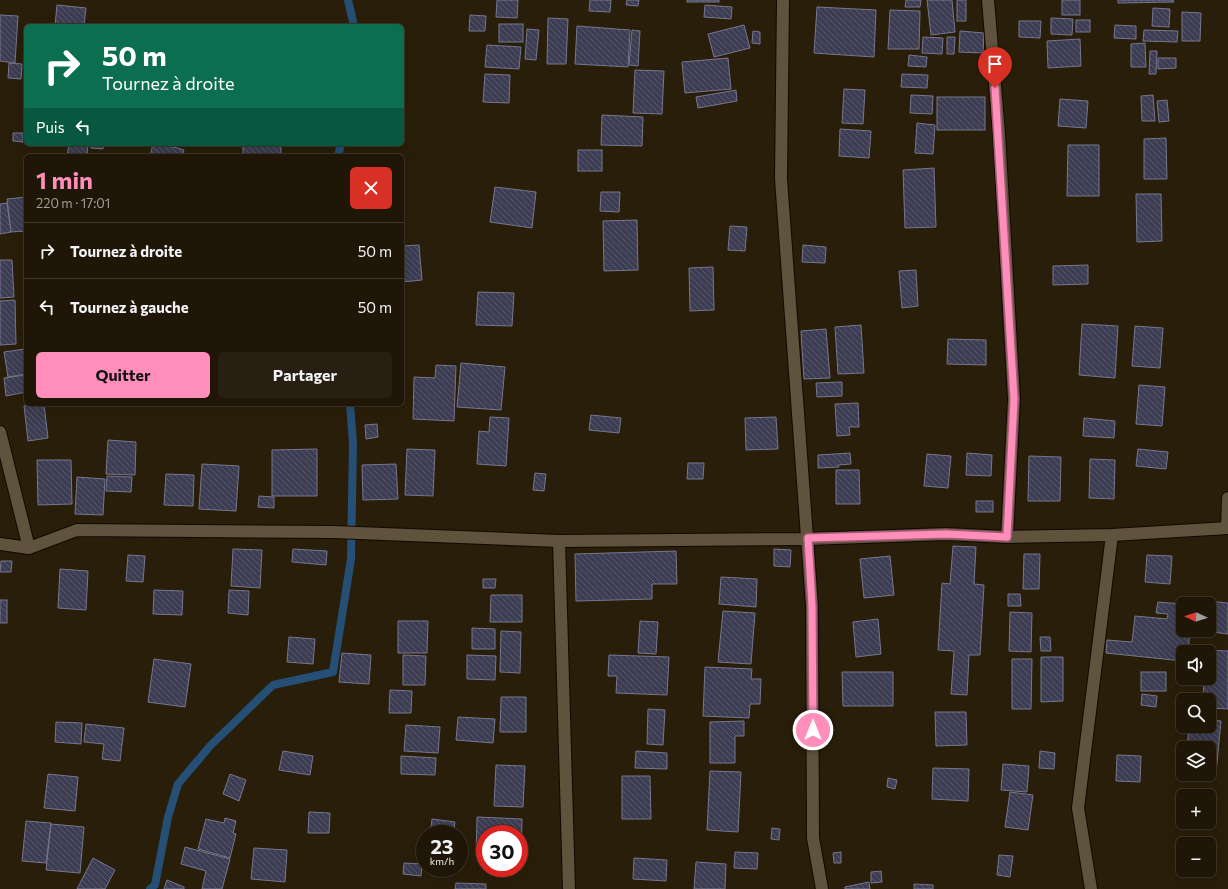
<!DOCTYPE html>
<html lang="fr">
<meta charset="utf-8">
<style>
body{margin:0;font-family:Commissioner,sans-serif;background:#271f11;color:#f1f3f6;height:100vh;display:flex;flex-direction:column;font-size:15px;white-space:nowrap}
*{box-sizing:border-box;margin:0}
p{font-size:13px;color:#a19f9b}
.icon{flex:none;width:22px;height:22px;fill:none;stroke:currentColor;stroke-width:2;stroke-linecap:round;stroke-linejoin:round}
.map{position:relative;flex:1;overflow:hidden}
.sheet{position:absolute;left:24px;top:154px;width:380px;height:252px;display:flex;flex-direction:column;background:#1f1607;border-radius:6px;box-shadow:0 4px 16px #0002,0 0 0 1px #3c3528}
.sheet>*{flex:none}
.guide{position:absolute;left:24px;top:24px;width:380px;height:122px;border-radius:6px;box-shadow:0 4px 16px #0002,0 0 0 1px #3c3528;background:#0b6e4f;color:#fff;overflow:hidden}
.needle{width:26px;rotate:274deg}
.fabs{position:absolute;left:1176px;top:597px;display:grid;gap:8px}
.fabs a{display:grid;place-items:center;width:40px;height:40px;border-radius:6px;background:#1f1607;box-shadow:0 4px 16px #0002,0 0 0 1px #3c3528;font-size:20px}
.speed{position:absolute;left:416px;top:825px;display:flex;gap:8px;font-size:20px;font-weight:700;text-align:center}
.speed>*{display:grid;place-content:center;width:52px;height:52px;border-radius:50%;background:#1f1607;box-shadow:0 4px 16px #0002,0 0 0 1px #3c3528;line-height:1}
.speed small{font-size:10px;font-weight:400}
.speed .limit{border:6px solid #d22;background:#fff;color:#111}
.pin{position:absolute;display:grid;place-items:center;width:34px;height:34px;color:#fff;margin:-41px -17px;border-radius:50% 50% 50% 0;rotate:-45deg;box-shadow:0 0 4px #0007}
.pin .icon{rotate:45deg}
.me{position:absolute;width:44px;margin:-22px;rotate:0deg;stroke-linejoin:round;filter:drop-shadow(0 0 3px #0008)}
.turn{display:flex;align-items:center;gap:14px;height:84px;padding:0 12px;font-size:18px}
.turn .icon{width:52px;height:52px;stroke-width:2.5}
.turn b{display:block;font-size:28px;line-height:34px}
.then{display:flex;align-items:center;height:38px;padding:0 12px;background:#0003;gap:8px;font-size:15px}
.round{display:grid;place-items:center;flex:none;width:42px;height:42px;border-radius:6px;background:#271f11}
.summary{display:flex;align-items:center;justify-content:space-between;height:68px;padding:0 12px}
h1{font-size:24px;font-weight:700;line-height:30px;color:#ff8eba}
.action{display:flex;gap:8px;margin-top:auto;padding:8px 12px}
.action a{flex:1;height:46px;border-radius:6px;background:#ff8eba;color:#111;font-size:16px;font-weight:700;line-height:46px;text-align:center}
.action a+a{background:#271f11;color:#f1f3f6}
ul{padding:0;list-style:none}
li{display:flex;align-items:center;gap:12px;height:56px;padding:0 12px;border-top:1px solid #3c3528}
li div{flex:1}
li b{display:block;font-size:15px}
li em{font-style:normal}
.map>svg:first-child{display:block}
.lines{fill:none;stroke-linecap:round;stroke-linejoin:round}
.stream{stroke:#254f75;stroke-width:8}
.building{fill:url(#building-back-hatch);stroke:#76768f}
.street-casing{stroke:#120800;stroke-width:14}
.street{stroke:#5f533d;stroke-width:12}
.route-casing{stroke:#a65c79;stroke-width:10}
.route{stroke:#ff8eba;stroke-width:7}
</style>
<div class="map">
<svg width="1228" height="889" viewBox="0 0 1228 889">
<defs>
<pattern id="building-back-hatch" width="6" height="6" patternUnits="userSpaceOnUse"><rect width="6" height="6" fill="#3c3c52"/><path d="M-1 5l2 2M0 0l6 6M5-1l2 2" fill="none" stroke="#58586a"/></pattern>
</defs>
<rect width="100%" height="100%" fill="#291e09"/>
<g class="lines">
<g class="stream">
<path d="M348 0 354 26"/>
<path d="M338 156 341 144"/>
<path d="M150 889 155 885 168 817 178 784 210 746 273 685 333 672 351 559 353 443 350 404"/>
</g>
</g>
<g class="building">
<path d="M497 0H518L517 18 496 17Z"/>
<path d="M590 0H611L610 12 589 11Z"/>
<path d="M627 0H639L638 6 626 5Z"/>
<rect x="687" y="0" width="32" height="2"/>
<path d="M906 0H921L920 7H905Z"/>
<path d="M927 0H952L955 32 931 35Z"/>
<rect x="957" y="0" width="9" height="21"/>
<rect x="1062" y="0" width="18" height="15"/>
<path d="M1118 0H1173L1174 2 1118 3Z"/>
<path d="M57 5 86 8 84 26H55Z"/>
<path d="M705 5 732 7 731 19 704 17Z"/>
<path d="M817 7 876 10 874 57 814 53Z"/>
<path d="M1153 8 1170 9 1169 27 1152 26Z"/>
<path d="M890 10 920 11 919 49H888Z"/>
<path d="M1182 12 1201 13 1200 41H1182Z"/>
<path d="M0 15 18 16 15 63 0 61Z"/>
<path d="M470 15 486 16 485 31H469Z"/>
<path d="M548 18 568 19 566 64H547Z"/>
<path d="M1051 18 1073 19 1072 35 1051 34Z"/>
<rect x="1076" y="20" width="14" height="12"/>
<path d="M1019 21H1041L1040 38 1019 37Z"/>
<rect x="499" y="24" width="24" height="18"/>
<path d="M744 25 750 48 714 57 708 34Z"/>
<path d="M1115 25 1136 26V39L1114 38Z"/>
<path d="M577 26 630 30 628 67 575 64Z"/>
<path d="M527 29 539 30 536 60 525 59Z"/>
<path d="M632 30 640 31 638 66 629 65Z"/>
<path d="M1144 30 1178 31 1177 42 1143 41Z"/>
<path d="M753 31 760 32V44L752 43Z"/>
<path d="M960 31 984 33 983 53 959 52Z"/>
<path d="M923 37 943 38 942 54 922 53Z"/>
<path d="M947 37H955L954 54H947Z"/>
<path d="M1080 39 1081 66 1048 68 1047 41Z"/>
<path d="M1145 43 1146 67H1131V44Z"/>
<path d="M487 45 521 47 519 69 485 67Z"/>
<path d="M1150 51H1157L1156 74H1149Z"/>
<path d="M909 55 927 57 926 67 908 66Z"/>
<path d="M728 58 731 89 685 93 682 62Z"/>
<path d="M1158 58H1176V68L1158 69Z"/>
<path d="M9 63 22 64 21 79 8 78Z"/>
<path d="M635 70 664 71 662 114 633 113Z"/>
<path d="M485 74 510 75 509 103 483 102Z"/>
<path d="M902 74 928 75 927 88 901 87Z"/>
<path d="M844 89 865 90 863 124 842 123Z"/>
<path d="M736 90 737 101 698 108 696 97Z"/>
<path d="M911 95 933 96 932 114 910 113Z"/>
<path d="M1153 95 1155 121H1142L1141 96Z"/>
<rect x="937" y="97" width="48" height="33"/>
<path d="M1060 99 1088 101 1086 128 1058 126Z"/>
<path d="M1167 100 1169 121 1159 122 1157 101Z"/>
<path d="M602 115 643 117 642 146 601 145Z"/>
<path d="M917 123 935 125 933 154 915 153Z"/>
<path d="M840 129 871 131 869 158 839 156Z"/>
<path d="M13 133H23V142L13 141Z"/>
<path d="M1166 138 1167 179H1144V139Z"/>
<path d="M69 144H88L87 156H67Z"/>
<path d="M91 144H103V149L91 148Z"/>
<path d="M153 144H163L184 150 182 156H150Z"/>
<rect x="243" y="144" width="38" height="12"/>
<path d="M1068 145H1099V196H1067Z"/>
<rect x="578" y="150" width="24" height="21"/>
<path d="M934 168 936 227 905 228 903 170Z"/>
<path d="M495 187 536 192 532 228 490 222Z"/>
<path d="M601 192H620L619 212 600 211Z"/>
<path d="M1136 194H1161L1162 241 1137 242Z"/>
<path d="M26 197V231L11 232 7 199Z"/>
<path d="M7 203 11 232 0 234V204Z"/>
<path d="M637 220 638 270 604 271 603 221Z"/>
<path d="M730 226 747 227 745 251 728 250Z"/>
<path d="M419 245 422 280 402 282V246Z"/>
<path d="M803 245 826 247 825 263 802 262Z"/>
<path d="M0 260H12L14 297 0 298Z"/>
<path d="M1088 265V284L1053 285V266Z"/>
<path d="M713 267 714 310 690 311 689 268Z"/>
<path d="M916 270 918 306 902 308 899 271Z"/>
<path d="M478 292 514 293 512 326 476 325Z"/>
<path d="M15 300 16 344 0 345V301Z"/>
<path d="M1082 324 1118 326 1115 378 1079 375Z"/>
<path d="M861 325 864 373 838 374 835 327Z"/>
<path d="M1135 326 1163 328 1160 368 1132 366Z"/>
<path d="M826 329 830 378 804 379 801 331Z"/>
<path d="M948 339 986 340V365L947 364Z"/>
<path d="M25 349 26 374 8 377 4 352Z"/>
<path d="M461 363 505 367 501 410 457 407Z"/>
<path d="M436 365 456 366 454 421 413 419 414 377 435 378Z"/>
<path d="M26 375V392L6 396 4 378Z"/>
<path d="M842 382V396L817 397 816 383Z"/>
<path d="M1139 385 1165 387 1162 426 1136 424Z"/>
<path d="M858 403 859 427H849L850 435 837 436 835 404Z"/>
<path d="M39 404H44L48 438 28 441 24 406Z"/>
<path d="M591 415 621 418 619 433 589 430Z"/>
<path d="M490 417 509 418 506 466 477 464 479 431 489 432Z"/>
<path d="M776 417 778 449 746 450 745 418Z"/>
<path d="M1084 418 1115 421 1114 438 1083 436Z"/>
<path d="M377 424 378 437 366 439 365 425Z"/>
<path d="M108 440 136 442 135 475 106 474Z"/>
<path d="M317 449V496H272V450Z"/>
<path d="M407 449 435 450 433 496 405 495Z"/>
<path d="M1138 449 1168 452 1166 469 1136 466Z"/>
<path d="M850 453 851 464 838 465 839 467 818 468V455Z"/>
<path d="M967 453 992 455 991 476 966 475Z"/>
<path d="M927 454 951 456 948 488 924 486Z"/>
<path d="M1029 456 1061 457 1060 501H1028Z"/>
<path d="M1090 459 1115 460 1114 499 1089 498Z"/>
<path d="M37 460H71L72 504 38 505Z"/>
<path d="M688 463H704L703 479H687Z"/>
<path d="M202 464 239 466 236 511 199 509Z"/>
<path d="M396 464 398 499 363 500 362 465Z"/>
<path d="M836 470H859L860 504H836Z"/>
<path d="M535 473 546 474 544 491 533 490Z"/>
<path d="M166 474 194 475 193 506 164 505Z"/>
<path d="M107 476 132 477 131 492 106 491Z"/>
<path d="M77 477 105 479 103 515 75 514Z"/>
<path d="M259 496 274 497V508L258 507Z"/>
<rect x="976" y="501" width="17" height="11"/>
<path d="M953 546 976 547 974 584 984 585 980 655H969L967 695 951 694 954 651 938 650 942 583 950 584Z"/>
<path d="M233 549 262 550 260 588 231 586Z"/>
<path d="M293 549 327 551 326 565 292 562Z"/>
<path d="M774 549 791 550 790 567 774 566Z"/>
<path d="M676 551 677 584H652V599L576 601 575 554Z"/>
<path d="M1024 554H1040L1039 589H1023Z"/>
<path d="M128 555 145 556 143 582 126 581Z"/>
<path d="M1147 555 1172 556 1170 584 1145 582Z"/>
<path d="M890 556 894 595 864 598 860 559Z"/>
<path d="M1 561H12L11 572H0Z"/>
<path d="M60 569 88 571 86 610 58 608Z"/>
<path d="M721 577 757 579 756 607 719 604Z"/>
<path d="M483 579H496L495 588H483Z"/>
<path d="M154 590 183 591 182 615 153 614Z"/>
<path d="M229 590 249 591 248 615 228 613Z"/>
<path d="M1008 594H1020L1021 606H1008Z"/>
<path d="M491 595H522V622H490Z"/>
<rect x="0" y="600" width="7" height="23"/>
<path d="M1209 601 1228 603V634L1205 631V630H1209Z"/>
<path d="M1158 602 1183 604V630H1190L1188 652H1183V661L1106 653 1107 640 1132 642 1135 616 1167 619 1168 614 1156 613Z"/>
<path d="M723 611 755 613 751 664 718 662Z"/>
<path d="M1010 612 1032 613 1031 652 1009 651Z"/>
<path d="M878 619 881 654 856 657 853 622Z"/>
<path d="M398 621H428L427 653H398Z"/>
<path d="M640 621 658 622 656 654 638 653Z"/>
<path d="M472 628 495 629V649H472Z"/>
<path d="M501 631 521 632 520 673 500 672Z"/>
<path d="M289 637 315 639 313 664 287 662Z"/>
<path d="M1040 637H1050L1051 651H1041Z"/>
<path d="M1205 650 1228 651V709L1209 708V700H1203L1204 678H1209V652H1205Z"/>
<path d="M342 653 371 655 369 684 339 682Z"/>
<path d="M403 655 426 656 425 685H403Z"/>
<path d="M467 655 496 656 495 680 467 679Z"/>
<path d="M609 655 669 657 667 695 616 693 617 676H608Z"/>
<path d="M1041 657H1063V701L1041 702Z"/>
<path d="M154 659 191 664 185 707 148 702Z"/>
<path d="M1012 659H1032L1031 709H1012Z"/>
<path d="M705 667 752 669 751 679H761L760 704H750L749 718 703 716Z"/>
<path d="M842 672H893V706H843Z"/>
<rect x="1141" y="672" width="25" height="19"/>
<path d="M390 690 412 691 411 713H389Z"/>
<path d="M1142 694 1157 696 1156 707 1141 705Z"/>
<path d="M501 697H526V732H500Z"/>
<path d="M648 709 665 710 663 745 647 744Z"/>
<path d="M935 712H966L967 745 936 746Z"/>
<path d="M458 717 495 719 493 743 456 740Z"/>
<path d="M1209 720 1221 721 1216 773 1209 772V748H1187L1189 726H1209Z"/>
<path d="M744 721V736H735V763H710V722Z"/>
<path d="M56 722 82 723 81 744 55 742Z"/>
<path d="M86 724 124 728 120 761 102 759 104 744 84 742Z"/>
<path d="M406 725 440 727 438 753 404 751Z"/>
<path d="M283 751 313 756 310 775 279 770Z"/>
<path d="M636 751 667 753V769L635 768Z"/>
<path d="M1040 751 1055 753 1054 769 1039 768Z"/>
<path d="M1117 755 1141 756 1140 782 1116 781Z"/>
<path d="M401 756 436 758 435 775 401 774Z"/>
<path d="M1003 764 1029 766 1027 792 1001 790Z"/>
<path d="M496 765 525 766 523 807 494 806Z"/>
<path d="M933 768 969 769 968 801 932 799Z"/>
<path d="M710 771 741 772 738 832 707 830Z"/>
<path d="M48 774 78 777 75 811 44 808Z"/>
<path d="M230 774 246 780 239 801 223 794Z"/>
<path d="M622 776H650L651 819H622Z"/>
<path d="M888 778 897 780 895 789 887 787Z"/>
<path d="M1010 792 1033 795 1028 830 1005 827Z"/>
<path d="M309 812 330 813 329 833H308Z"/>
<path d="M477 817 522 819 521 857H519V834H485V855H476Z"/>
<path d="M225 818 236 821 233 833 236 834 230 858 198 849 206 819 224 823Z"/>
<path d="M432 819 455 822 453 834H430Z"/>
<path d="M26 821 51 823 46 863 22 861Z"/>
<path d="M51 824 84 827 80 873 46 870Z"/>
<path d="M772 828 780 829 779 840 771 839Z"/>
<path d="M185 847 230 859 222 889H202L206 871 181 864Z"/>
<path d="M254 848 287 850 285 882 251 879Z"/>
<path d="M735 852 758 853 757 869 734 868Z"/>
<path d="M841 852V863H834L833 853Z"/>
<path d="M999 855 1013 856 1010 877 997 875Z"/>
<path d="M93 858 115 870 105 889H77Z"/>
<path d="M634 858 667 860 666 881 633 879Z"/>
<path d="M696 862 726 864 725 889H694Z"/>
<path d="M404 863 422 864 421 876 403 874Z"/>
<path d="M881 871 882 882 871 883V872Z"/>
<path d="M167 880 184 887V889H164Z"/>
<path d="M869 882 870 889H845V887Z"/>
<path d="M456 883 486 884V889H455Z"/>
<path d="M914 884 933 885V889H914Z"/>
</g>
<g class="lines">
<defs>
<g id="street">
<path d="M783 0 781 179 812 606 813 838 822 889"/>
<path d="M988 0 999 133 1014 399 1007 537"/>
<path d="M0 432 29 548"/>
<path d="M1227 528 1228 498"/>
<path d="M559 541 569 889"/>
<path d="M0 544 29 548 77 530 333 532 559 541 808 539 946 534 1007 537 1112 535 1228 528"/>
<path d="M1091 889 1078 808 1112 535"/>
</g>
</defs>
<use href="#street" class="street-casing"/>
<use href="#street" class="street"/>
</g>
<g class="lines">
<defs>
<path id="route" d="M813 730 812 606 808 538 946 534 1007 537 1014 399 995 88"/>
</defs>
<use href="#route" class="route-casing"/>
<use href="#route" class="route"/>
</g>
</svg>
<div class="fabs">
<a><svg class="needle" viewBox="-14 -14 28 28"><path d="M0-13l5 13h-10z" fill="#e53935"/><path d="M0 13l5-13h-10z" fill="#a19f9b"/></svg></a>
<a><svg class="icon" aria-label="sound" viewBox="0 0 24 24"><path d="M4 9h4l5-4v14l-5-4H4zM17 9q2 3 0 6"/></svg></a>
<a><svg class="icon" aria-label="search" viewBox="0 0 24 24"><circle cx="10" cy="10" r="6"/><path d="M15 15l6 6"/></svg></a>
<a><svg class="icon" aria-label="layers" viewBox="0 0 24 24"><path d="M12 4l9 5-9 5-9-5zM3 14l9 5 9-5"/></svg></a>
<a>+</a>
<a>−</a>
</div>
<div class="speed"><div>23<small>km/h</small></div><div class="limit">30</div></div>
<div class="pin" style="left:995px;top:88px;background:#d93025"><svg class="icon" aria-label="arrive" viewBox="0 0 24 24"><path d="M6 21V4h12l-3 4 3 4H6"/></svg></div>
<svg class="me" style="left:813px;top:730px" viewBox="-20 -20 40 40"><circle r="17" fill="#ff8eba" stroke="#fff" stroke-width="3"/><path d="M0-11L8 9 0 5-8 9z" fill="#fff"/></svg>
<div class="guide">
<div class="turn"><svg class="icon" aria-label="right" viewBox="0 0 24 24"><path d="M7 20v-9h11M14 6l5 5-5 5"/></svg><div><b>50 m</b>Tournez à droite</div></div>
<div class="then">Puis<svg class="icon" aria-label="left" viewBox="0 0 24 24"><path d="M17 20v-9H6M10 6l-5 5 5 5"/></svg></div>
</div>
<section class="sheet">
<div class="summary"><div><h1>1 min</h1><p>220 m · 17:01</p></div><a class="round" style="background:#d93025;color:#fff"><svg class="icon" aria-label="close" viewBox="0 0 24 24"><path d="M6 6l12 12M18 6L6 18"/></svg></a></div>
<ul>
<li><svg class="icon" aria-label="right" viewBox="0 0 24 24"><path d="M7 20v-9h11M14 6l5 5-5 5"/></svg><div><b>Tournez à droite</b></div><em>50 m</em></li>
<li><svg class="icon" aria-label="left" viewBox="0 0 24 24"><path d="M17 20v-9H6M10 6l-5 5 5 5"/></svg><div><b>Tournez à gauche</b></div><em>50 m</em></li>
</ul>
<div class="action"><a>Quitter</a><a>Partager</a></div>
</section>
</div>
